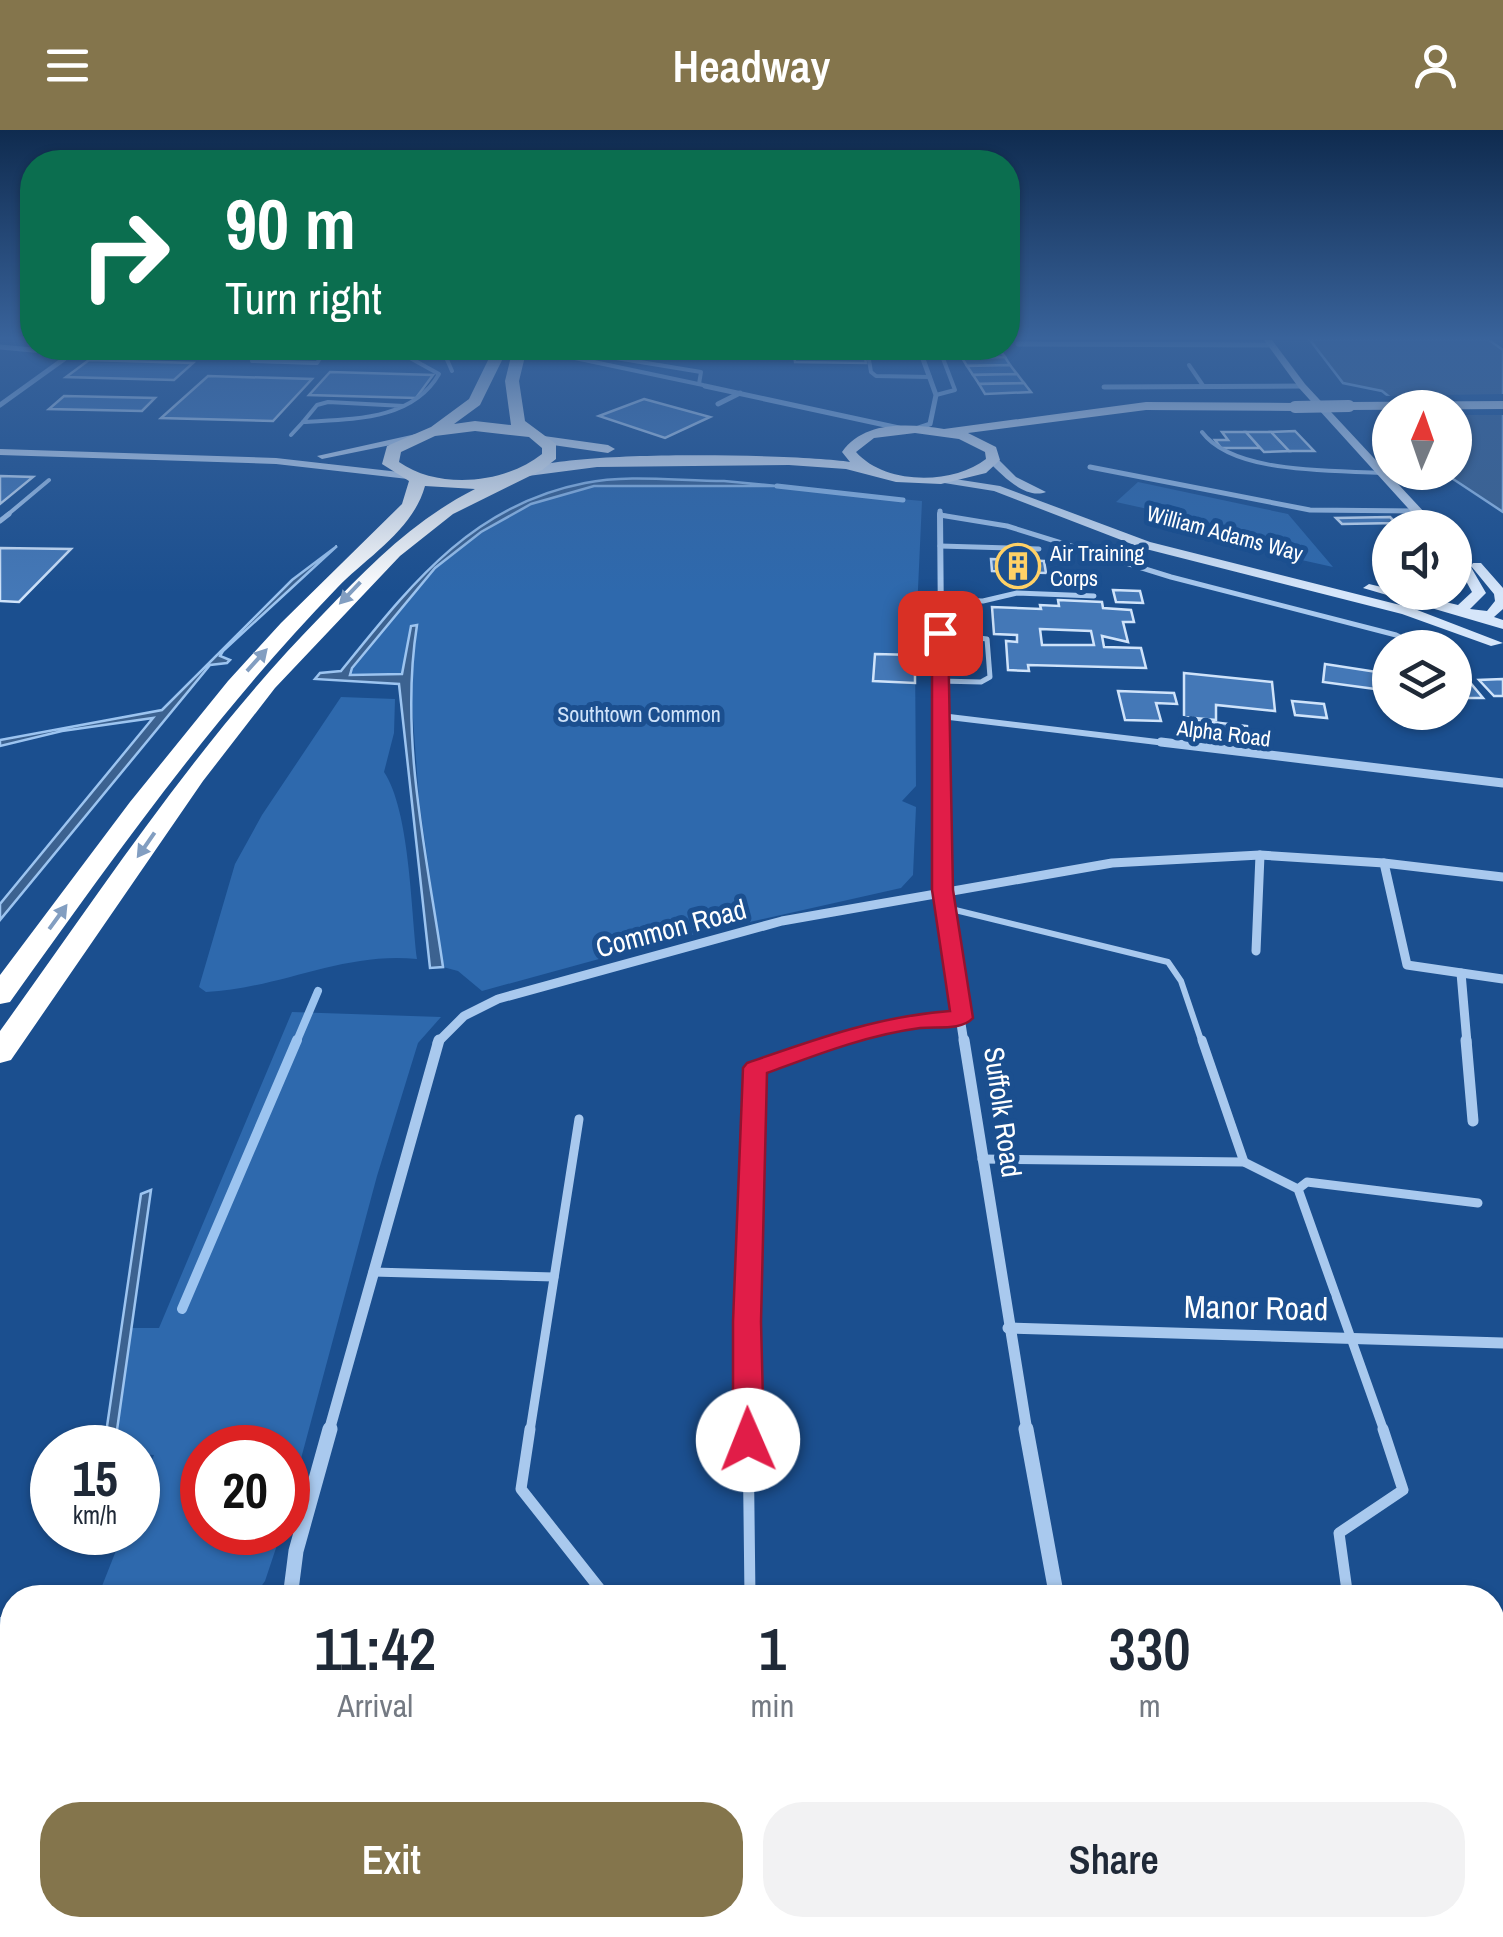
<!DOCTYPE html>
<style>
body{margin:0;font-family:"Archivo Narrow",sans-serif;background:#f2f2f3;color:#1f2937;height:100vh;display:flex;flex-direction:column;font-size:38px;white-space:nowrap}
*{box-sizing:border-box;margin:0}
p{font-size:32px;color:#747a83}
.icon{flex:none;width:55px;height:55px;fill:none;stroke:currentColor;stroke-width:2;stroke-linecap:round;stroke-linejoin:round}
.map{position:relative;flex:1;overflow:hidden}
.drawer{position:absolute;left:0px;top:1455px;width:1505px;height:352px;display:flex;flex-direction:column;background:#fff;border-radius:40px 40px 0 0;box-shadow:0 2px 8px #0004}
.drawer>*{flex:none}
.hud{position:absolute;left:20px;top:20px;width:1000px;height:210px;border-radius:40px;box-shadow:0 2px 8px #0004;background:#0b6e4f;color:#fff;overflow:hidden}
.needle{width:65px;rotate:2deg}
.tools{position:absolute;left:1372px;top:260px;display:grid;gap:20px}
.tools a{display:grid;place-items:center;width:100px;height:100px;border-radius:50%;background:#fff;box-shadow:0 2px 8px #0004;font-size:50px}
.speed{position:absolute;left:30px;top:1295px;display:flex;gap:20px;font-size:50px;font-weight:700;text-align:center}
.speed>*{display:grid;place-content:center;width:130px;height:130px;border-radius:50%;background:#fff;box-shadow:0 2px 8px #0004;line-height:1}
.speed small{font-size:25px;font-weight:400}
.speed .limit{border:15px solid #d22;background:#fff;color:#111}
.pin{position:absolute;display:grid;place-items:center;width:85px;height:85px;color:#fff;margin:-42px;border-radius:20px;box-shadow:0 5px 15px #0006}
.me{position:absolute;width:110px;margin:-55px;rotate:359deg;stroke-linejoin:round;filter:drop-shadow(0 0 8px #0008)}
.turn{display:flex;align-items:center;gap:35px;height:210px;padding:0 40px;font-size:45px}
.turn .icon{width:130px;height:130px;stroke-width:2.5}
.turn b{display:block;font-size:70px;line-height:85px}
.eta{display:flex;justify-content:space-evenly;align-items:center;height:170px;text-align:center}
.eta b{font-size:60px;font-weight:600;line-height:70px}
.primary-button{display:flex;gap:20px;margin-top:auto;padding:20px 40px}
.primary-button a{flex:1;height:115px;border-radius:40px;background:#84754c;color:#fff;font-size:40px;font-weight:600;line-height:115px;text-align:center}
.primary-button a+a{background:#f2f2f3;color:#1f2937}
header{display:flex;justify-content:space-between;align-items:center;height:130px;padding:0 40px;background:#84754c;color:#fff;font-size:45px;font-weight:600}
.map>svg:first-child{display:block}
.green{fill:#2e69ad}
.water{fill:#3c6290;stroke:#9cc4f0;stroke-width:2.5}
.pier{fill:#1b4f8f}
.lines{fill:none;stroke-linecap:round;stroke-linejoin:round}
.stream-far3{stroke:#9cc4f0;stroke-width:5}
.stream-far2{stroke:#9cc4f0;stroke-width:8}
.stream-far1{stroke:#9cc4f0;stroke-width:10}
.stream{stroke:#9cc4f0;stroke-width:12}
.building{fill:#4478b7;stroke:#cfe3fa;stroke-width:2.5;fill-rule:evenodd}
.lane-far4{stroke:#a9c9ee;stroke-width:4}
.lane-far3{stroke:#a9c9ee;stroke-width:5}
.lane-far2{stroke:#a9c9ee;stroke-width:6}
.lane-far1{stroke:#a9c9ee;stroke-width:9}
.lane{stroke:#a9c9ee;stroke-width:11}
.street-far4{stroke:#a9c9ee;stroke-width:5}
.street-far3{stroke:#a9c9ee;stroke-width:6}
.street-far2{stroke:#a9c9ee;stroke-width:9}
.street-far1{stroke:#a9c9ee;stroke-width:11}
.street{stroke:#a9c9ee;stroke-width:15}
.secondary{fill:#d6e6fa;fill-rule:evenodd}
.primary{fill:#f0f6ff;fill-rule:evenodd}
.highway{fill:#fff;fill-rule:evenodd}
.primary-bridge{stroke:#f0f6ff;stroke-width:12}
.oneway{fill:#829ec1}
.route{fill:#e11d48;stroke:#92132f;stroke-width:2.5}
.labels{text-anchor:middle;stroke-width:10;stroke-linejoin:round;paint-order:stroke}
.far-street-label{font-size:22px;fill:#fff;stroke:#1b4f8f}
.far-poi-label{font-size:22px;fill:#fff;stroke:#1b4f8f;text-anchor:start}
.far-park-label{font-size:22px;fill:#cfe3fa;stroke:#1b4f8f}
.street-label{font-size:28px;fill:#fff;stroke:#1b4f8f}
.near-street-label{font-size:32px;fill:#fff;stroke:#1b4f8f}
</style>
<header><svg class="icon" aria-label="menu" viewBox="0 0 24 24"><path d="M4 6h16M4 12h16M4 18h16"/></svg>Headway<svg class="icon" aria-label="person" viewBox="0 0 24 24"><circle cx="12" cy="8" r="4"/><path d="M4 21q1-7 8-7t8 7"/></svg></header>
<div class="map">
<svg width="1503" height="1807" viewBox="0 0 1503 1807">
<rect width="100%" height="100%" fill="#1b4f8f"/>
<g class="green">
<path d="M1138 352 1288 384 1333 437 1198 407 1211 393 1116 372Z"/>
<path d="M741 354 922 371 915 525 916 656 902 671 916 677 913 745 901 758 661 812 482 861 458 841 443 837 419 670 410 547 349 545 352 538 435 438 481 402 530 375 594 356Z"/>
<path d="M341 567 395 569 394 603 384 642C410 681 411 781 417 829 344 821 278 859 206 862L199 857 235 734 262 685Z"/>
<path d="M292 882 441 887 418 913 377 1046 288 1377V1318H202V1402L281 1403 265 1451 253 1468 156 1467 102 1456 123 1403 138 1402V1366L154 1325 138 1324V1318L114 1317 131 1198H159Z"/>
</g>
<g class="water">
<path d="M1310 210H1489L1503 220V382L1444 343 1455 342V278L1402 277 1382 261 1343 253Z"/>
<path d="M724 351 777 356H594L531 374 481 402 435 438 352 538 350 545 402 544 411 496 417 495C399 608 427 726 443 837L430 838 399 554 315 549 320 543 341 541C410 456 471 375 585 353 628 344 679 351 724 351Z"/>
<path d="M337 416 223 521 220 526 230 530 227 533 210 535 0 790V774L153 588 62 601 0 616V610L162 580 292 450Z"/>
<path d="M151 1060 117 1300 114 1317H104L141 1064Z"/>
</g>
<path class="pier" d="M1503 264V285H1455V278H1395L1380 266Z"/>
<g class="lines">
<path class="stream-far3" d="M777 356 903 370"/>
<path class="stream-far2" d="M296 913 318 861"/>
<path class="stream-far1" d="M182 1179 297 910"/>
<g class="stream">
<path d="M0 1493 12 1496"/>
<path d="M0 1739 12 1703"/>
</g>
</g>
<g class="building">
<path d="M584 218H645L626 226Z"/>
<path d="M999 219 1005 227 965 228 959 220Z"/>
<path d="M794 224H864L866 233 795 232Z"/>
<path d="M1005 227 1010 235 967 236 962 228Z"/>
<path d="M89 230 193 233 174 250 66 247Z"/>
<path d="M1010 235 1017 244 973 245 967 236Z"/>
<path d="M330 242 433 245 416 268 309 265Z"/>
<path d="M1017 244 1024 253 979 254 973 245Z"/>
<path d="M208 246 312 249 273 291 161 288Z"/>
<path d="M1024 253 1031 262 985 264 979 254Z"/>
<path d="M64 266 155 268 142 281 49 279Z"/>
<path d="M644 269 710 287 665 308 599 286Z"/>
<path d="M1295 301 1314 321H1289L1271 302Z"/>
<path d="M1222 302H1246L1260 318H1221L1215 310H1228Z"/>
<path d="M1246 302H1271L1289 321 1264 322Z"/>
<path d="M0 346 33 347 0 374Z"/>
<path d="M1390 387 1396 393 1342 394 1336 388Z"/>
<path d="M0 418 71 419 19 472 0 471Z"/>
<path d="M991 429 1044 431 1046 443 992 441Z"/>
<path d="M1113 460 1140 461 1143 473 1116 472Z"/>
<path d="M1058 470 1102 472 1103 478 1131 480 1134 492H1123L1128 512 1102 506 1104 517 1141 518 1146 538 1028 535 1029 541 1008 540 1006 511 1017 512V505L994 504 992 477 1041 479 1040 475 1059 476ZM1040 499 1091 501 1094 515H1042Z"/>
<path d="M875 524 915 525V553L873 551Z"/>
<path d="M1325 534 1390 544V561L1323 552Z"/>
<path d="M1184 543 1272 552 1275 581 1216 575V590L1184 587Z"/>
<path d="M1503 549V566H1494L1479 550Z"/>
<path d="M1455 550H1468L1483 568H1460L1455 562Z"/>
<path d="M1118 561 1174 563 1177 574 1156 573 1161 591 1125 590Z"/>
<path d="M1292 571 1324 574 1327 588 1295 585Z"/>
<path d="M1195 590 1247 596V610L1194 603Z"/>
</g>
<g class="lines">
<g class="lane-far4">
<path d="M392 218 439 244C412 291 351 289 303 292L317 275 328 272 404 276"/>
<path d="M435 218 445 225 452 241"/>
<path d="M867 218 871 242 876 246 930 247"/>
<path d="M575 228 586 223 701 242 699 254"/>
<path d="M575 228 703 255"/>
<path d="M252 231 317 233 327 218"/>
<path d="M1189 235 1204 257"/>
<path d="M936 265 955 260 939 218"/>
<path d="M1202 302C1233 344 1332 340 1381 343"/>
<path d="M291 305 303 292"/>
<path d="M940 385 947 386"/>
<path d="M6 386 49 350"/>
</g>
<g class="lane-far3">
<path d="M940 385 1007 396 1171 447 1396 505 1422 518"/>
<path d="M0 391 9 384"/>
<path d="M940 416 1039 419"/>
<path d="M940 470 983 471 1017 463 1094 466"/>
<path d="M940 503 987 509 990 547 981 552 940 551"/>
<path d="M1455 541 1460 546"/>
</g>
<g class="lane-far2">
<path d="M943 777 1168 832 1181 851 1202 913"/>
<path d="M834 913 908 895 962 888"/>
</g>
<g class="lane-far1">
<path d="M1202 910 1244 1032"/>
<path d="M982 1029 1244 1032 1298 1059 1384 1301"/>
<path d="M1298 1059 1307 1052 1478 1073"/>
<path d="M373 1142 554 1147"/>
<path d="M530 1301 579 989"/>
<path d="M748 1301 747 1192 755 939 843 910"/>
</g>
<g class="lane">
<path d="M530 1299 521 1359 607 1468"/>
<path d="M748 1299 750 1468"/>
<path d="M1348 1468 1339 1403 1403 1360 1383 1299"/>
<path d="M1492 1715 1503 1732"/>
<path d="M789 1795 794 1807"/>
</g>
<g class="street-far4">
<path d="M1018 214 1272 215"/>
<path d="M0 217 66 223 298 218"/>
<path d="M705 256 899 298"/>
<path d="M1104 257 1302 256"/>
<path d="M718 274 740 263"/>
<path d="M0 275 64 229 66 223"/>
<path d="M915 299 930 294 936 265 919 218"/>
<path d="M1090 337 1310 380 1417 381"/>
<path d="M940 381V386"/>
</g>
<g class="street-far3">
<path d="M940 384 942 615"/>
<path d="M941 586 1182 615"/>
</g>
<g class="street-far2">
<path d="M942 612 943 777 964 913"/>
<path d="M1161 612 1503 653"/>
<path d="M1384 733 1407 835 1503 849"/>
<path d="M1256 821 1260 725"/>
<path d="M1461 843 1467 913"/>
<path d="M437 913 464 886 498 869 782 791 1112 733 1260 725 1384 733 1503 747"/>
</g>
<g class="street-far1">
<path d="M964 910 1027 1301"/>
<path d="M1466 910 1473 991"/>
<path d="M1008 1198 1503 1213"/>
<path d="M329 1301 439 910"/>
</g>
<g class="street">
<path d="M1026 1299 1057 1468"/>
<path d="M290 1468 296 1421 330 1299"/>
<path d="M417 1795 422 1807"/>
<path d="M1116 1795 1119 1807"/>
</g>
<g class="secondary">
<path d="M1264 210H1272L1305 254 1439 398H1426L1299 258Z"/>
<path d="M416 304 420 305V309L322 329 317 326Z"/>
<path d="M0 319 276 328 408 343 414 346 408 349 276 334 0 325Z"/>
<path d="M989 328H997L1016 347 1046 362C1026 370 1003 346 989 332Z"/>
<path d="M942 347 1000 356 1150 412 1412 478 1503 513 1491 516 1402 484 1142 418 994 361 938 352V348Z"/>
<path d="M1455 416 1461 420 1486 463 1470 479 1487 481 1495 471 1494 464 1471 436 1473 433H1481L1503 458V479L1494 487 1503 490V499L1363 458 1369 454 1390 459V462H1404L1458 475 1472 462 1455 431Z"/>
</g>
<g class="primary">
<path d="M1503 271V279L1349 280 1343 276 1349 272Z"/>
<path d="M1146 272 1295 273 1301 277 1295 281 1146 280 968 303 996 317 1000 330 986 343 941 354 896 352 846 339 789 335 597 337 528 346 521 342C556 319 800 324 850 332L842 322C865 290 909 294 944 299ZM915 303 959 309 985 322 986 329C953 355 885 355 856 322L874 308Z"/>
<path d="M544 306 608 315 615 319 608 323 539 313 537 310Z"/>
</g>
<path class="highway" d="M494 218H508L480 275 454 294 475 291 511 295 505 251 513 218H527L519 251 525 291 556 314V329L542 340 453 384 400 426 275 558 203 651 11 930 0 933V901C103 758 199 610 323 484 370 435 414 390 475 359L425 356C413 400 367 427 337 458 214 585 113 728 10 872L0 874V845L130 672 228 551 281 493 402 374 409 351 382 334 387 316 431 297 469 269ZM475 301 529 307 542 318V324C504 354 439 360 399 332L401 322 435 306Z"/>
<path class="primary-bridge" d="M1295 277 1349 276"/>
</g>
<defs><path id="oneway-solid" d="M-6-.8H1V-3.2L6.5 0L1 3.2V.8H-6Z" transform="scale(2.5)"/></defs>
<g class="oneway">
<use href="#oneway-solid" transform="translate(350 463) rotate(134)"/>
<use href="#oneway-solid" transform="translate(257 530) rotate(-48)"/>
<use href="#oneway-solid" transform="translate(146 715) rotate(125)"/>
<use href="#oneway-solid" transform="translate(58 787) rotate(-54)"/>
</g>
<linearGradient id="sky" x2="0" y2="1"><stop stop-color="#0f2b4f"/><stop offset="0.45" stop-color="#39639b"/><stop offset="1" stop-color="#39639b" stop-opacity="0"/></linearGradient>
<rect width="1503" height="463" fill="url(#sky)"/>
<path class="route" d="M940 498 948 503 953 760 973 888C961 901 937 896 920 898 867 905 816 925 767 943L761 1192 764 1310 759 1319 748 1323 738 1319 733 1310V1192L743 938 747 933C813 910 879 886 950 881L932 760V503Z"/>
<defs>
<symbol id="building-ring" viewBox="-11 -11 22 22"><circle r="9.5" fill="#1b4f8f" stroke="#ffd166" stroke-width="1.5"/><path d="M-4-6H4V6H1V3H-1V6H-4ZM-2.5-4.3h1.7v1.8h-1.7ZM.8-4.3h1.7v1.8H.8ZM-2.5-1h1.7V.8h-1.7ZM.8-1h1.7V.8H.8Z" fill="#ffd166"/></symbol>
</defs>
<g fill-rule="evenodd">
<use href="#building-ring" x="993" y="411" width="50" height="50"/>
</g>
<g class="labels">
<g class="far-street-label">
<text transform="translate(1225 403) rotate(15)" y="8">William Adams Way</text>
<text transform="translate(1224 603) rotate(7)" y="8">Alpha Road</text>
</g>
<g class="far-poi-label">
<text x="1050" y="431">Air Training<tspan x="1050" dy="25">Corps</tspan></text>
</g>
<g class="far-park-label">
<text x="639" y="592">Southtown Common</text>
</g>
<g class="street-label">
<text transform="translate(671 798) rotate(-15)" y="10">Common Road</text>
<text transform="translate(1003 982) rotate(82)" y="10">Suffolk Road</text>
</g>
<g class="near-street-label">
<text transform="translate(1256 1178) rotate(1)" y="11">Manor Road</text>
</g>
</g>
</svg>
<div class="tools">
<a><svg class="needle" viewBox="-14 -14 28 28"><path d="M0-13l5 13h-10z" fill="#e53935"/><path d="M0 13l5-13h-10z" fill="#747a83"/></svg></a>
<a><svg class="icon" aria-label="sound" viewBox="0 0 24 24"><path d="M4 9h4l5-4v14l-5-4H4zM17 9q2 3 0 6"/></svg></a>
<a><svg class="icon" aria-label="layers" viewBox="0 0 24 24"><path d="M12 4l9 5-9 5-9-5zM3 14l9 5 9-5"/></svg></a>
</div>
<div class="speed"><div>15<small>km/h</small></div><div class="limit">20</div></div>
<div class="pin" style="left:940px;top:503px;background:#d93025"><svg class="icon" aria-label="arrive" viewBox="0 0 24 24"><path d="M6 21V4h12l-3 4 3 4H6"/></svg></div>
<svg class="me" style="left:748px;top:1310px" viewBox="-20 -20 40 40"><circle r="19" fill="#fff"/><path d="M0-13L10 11 0 6-10 11z" fill="#e11d48"/></svg>
<div class="hud">
<div class="turn"><svg class="icon" aria-label="right" viewBox="0 0 24 24"><path d="M7 20v-9h11M14 6l5 5-5 5"/></svg><div><b>90 m</b>Turn right</div></div>
</div>
<section class="drawer">
<div class="eta">
<div><b>11:42</b><p>Arrival</p></div>
<div><b>1</b><p>min</p></div>
<div><b>330</b><p>m</p></div>
</div>
<div class="primary-button"><a>Exit</a><a>Share</a></div>
</section>
</div>
